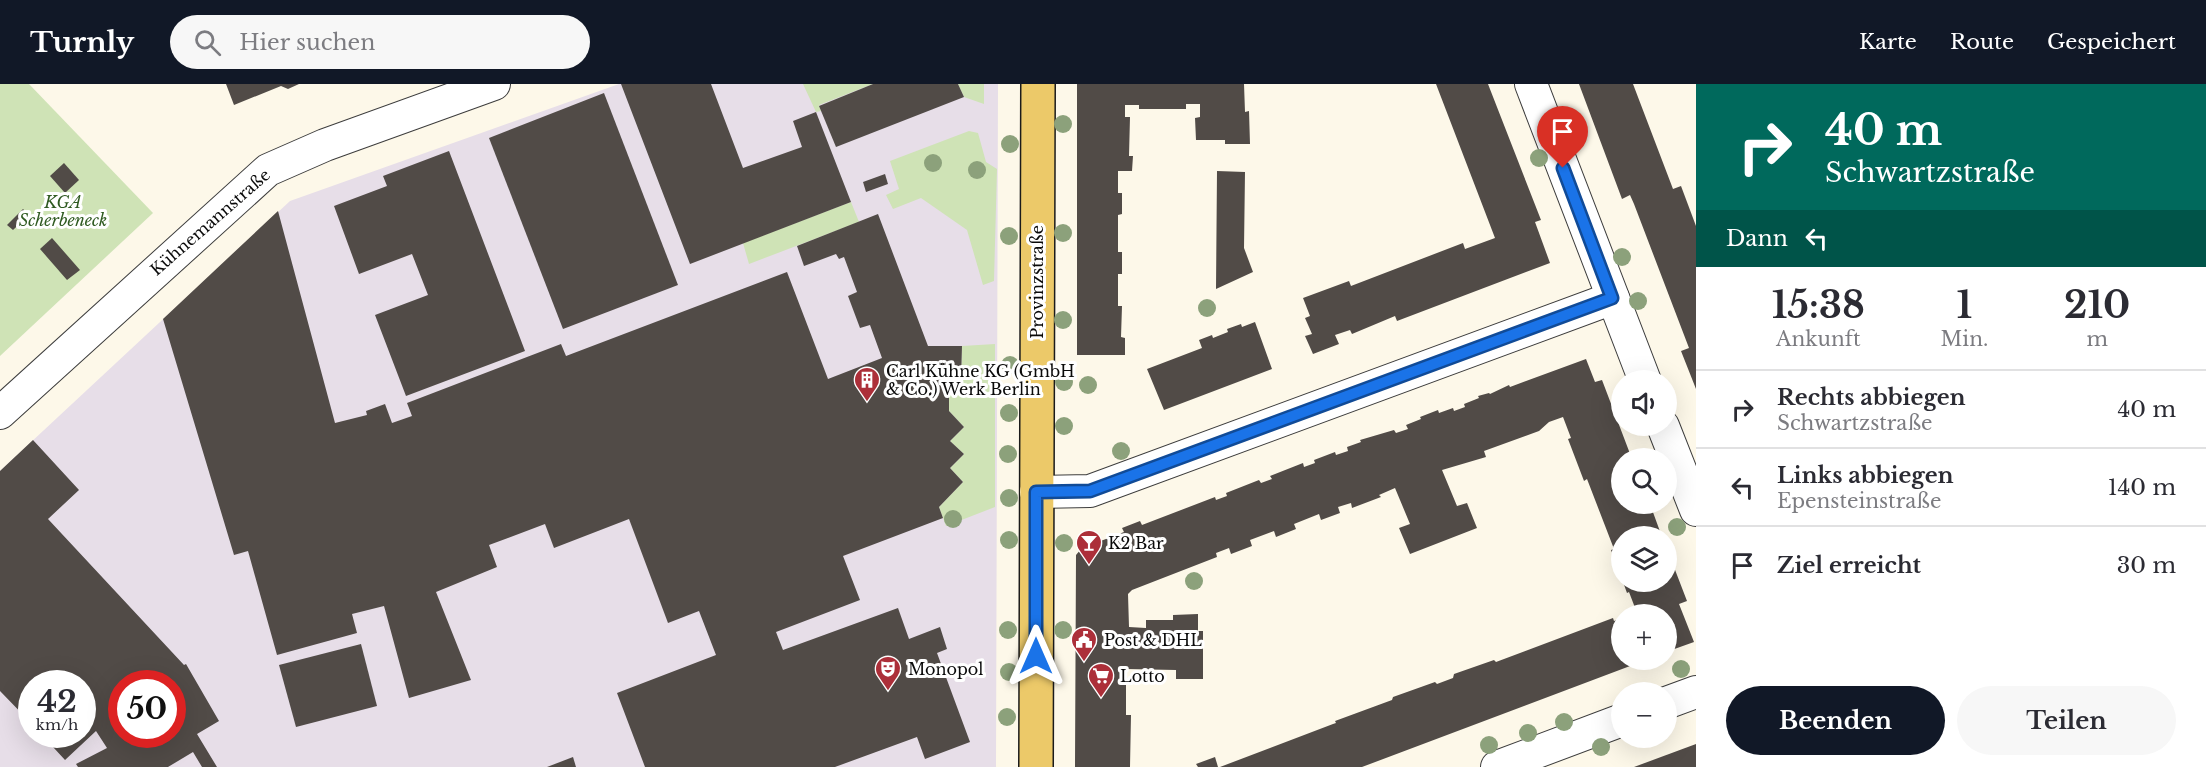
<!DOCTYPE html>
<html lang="de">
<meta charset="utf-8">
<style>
body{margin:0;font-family:"Libre Baskerville",serif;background:#f7f7f7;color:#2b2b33;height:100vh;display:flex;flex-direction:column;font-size:22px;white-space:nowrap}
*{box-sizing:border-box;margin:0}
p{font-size:20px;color:#7c7c81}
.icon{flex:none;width:33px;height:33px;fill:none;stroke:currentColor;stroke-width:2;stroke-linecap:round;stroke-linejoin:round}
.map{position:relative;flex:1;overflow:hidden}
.drawer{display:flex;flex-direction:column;background:#fff;width:510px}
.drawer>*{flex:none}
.guide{background:#00695c;color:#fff;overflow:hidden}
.buttons{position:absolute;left:1611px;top:286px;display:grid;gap:12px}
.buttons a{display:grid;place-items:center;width:66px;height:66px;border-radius:50%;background:#fff;box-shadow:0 6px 24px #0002;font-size:30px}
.speed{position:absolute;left:18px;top:586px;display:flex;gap:12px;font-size:30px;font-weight:700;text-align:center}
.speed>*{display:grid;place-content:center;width:78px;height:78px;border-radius:50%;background:#fff;box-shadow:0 6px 24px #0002;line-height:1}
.speed small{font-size:15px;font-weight:400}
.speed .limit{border:9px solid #d22;background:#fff;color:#111}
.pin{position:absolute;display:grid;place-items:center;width:51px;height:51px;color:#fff;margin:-62px -26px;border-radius:50% 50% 50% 0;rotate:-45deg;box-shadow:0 0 6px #0007}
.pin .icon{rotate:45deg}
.me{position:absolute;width:66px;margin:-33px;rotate:0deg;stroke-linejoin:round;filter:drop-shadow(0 0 4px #0008)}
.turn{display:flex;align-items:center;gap:21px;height:126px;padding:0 30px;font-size:27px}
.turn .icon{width:78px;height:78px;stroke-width:2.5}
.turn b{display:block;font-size:42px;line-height:51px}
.then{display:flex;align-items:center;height:57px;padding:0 30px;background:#0003;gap:12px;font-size:22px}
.eta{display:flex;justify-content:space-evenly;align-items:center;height:102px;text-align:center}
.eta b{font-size:36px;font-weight:700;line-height:42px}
.primary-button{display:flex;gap:12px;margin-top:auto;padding:12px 30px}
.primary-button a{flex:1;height:69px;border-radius:36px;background:#111827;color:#fff;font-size:24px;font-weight:700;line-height:69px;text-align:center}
.primary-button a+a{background:#f7f7f7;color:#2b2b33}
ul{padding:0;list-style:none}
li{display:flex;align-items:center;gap:18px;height:78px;padding:0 30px;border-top:2px solid #e1e1e2}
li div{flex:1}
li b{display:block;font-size:22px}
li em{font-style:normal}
header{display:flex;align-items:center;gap:36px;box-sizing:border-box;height:84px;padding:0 30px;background:#111827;color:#fff}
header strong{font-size:28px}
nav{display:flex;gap:33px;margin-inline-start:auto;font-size:21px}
.search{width:420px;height:54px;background:#f7f7f7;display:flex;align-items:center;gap:15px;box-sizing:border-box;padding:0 21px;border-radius:33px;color:#7c7c81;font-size:22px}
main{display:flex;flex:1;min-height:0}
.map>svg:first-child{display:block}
.industrial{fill:#e7dee8;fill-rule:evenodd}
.green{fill:#cfe3b6}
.building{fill:#514b47;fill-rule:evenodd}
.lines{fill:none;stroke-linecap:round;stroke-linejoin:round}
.minor-casing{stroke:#3d3d3d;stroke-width:34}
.major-casing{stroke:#1b1b1b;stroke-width:36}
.minor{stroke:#fff;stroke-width:32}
.major{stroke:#ecc969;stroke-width:33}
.tree{fill:#8ca17b}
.route-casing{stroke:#114b97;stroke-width:15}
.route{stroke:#1a73e8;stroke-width:10}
.labels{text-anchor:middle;stroke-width:6;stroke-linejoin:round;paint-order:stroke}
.park-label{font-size:16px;font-style:italic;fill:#2f5a21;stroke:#fff}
.street-label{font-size:16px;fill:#0a0a0a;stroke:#fff}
.poi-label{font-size:16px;fill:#0a0a0a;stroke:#fff;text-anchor:start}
</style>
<header>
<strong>Turnly</strong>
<div class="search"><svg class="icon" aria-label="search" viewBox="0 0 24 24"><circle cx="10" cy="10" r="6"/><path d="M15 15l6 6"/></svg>Hier suchen</div>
<nav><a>Karte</a><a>Route</a><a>Gespeichert</a></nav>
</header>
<main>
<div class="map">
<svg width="1696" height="683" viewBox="0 0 1696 683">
<rect width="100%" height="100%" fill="#fdf8e9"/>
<path class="industrial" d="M619 0H998L996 683H0V387L290 117ZM32 600H82V651H32ZM122 600H172V651H122Z"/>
<g class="green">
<path d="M0 0H29L153 129 0 272Z"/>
<path d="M803 0H873L819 21 821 27 816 28Z"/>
<path d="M958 0H984V20L964 13Z"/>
<path d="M969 47 978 49 986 78 997 85 994 197 983 201 967 146 921 114 893 125 886 111 899 105 890 77Z"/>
<path d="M851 118 859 138 749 180 743 159Z"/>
<path d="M995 260V423L946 442 939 423 963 398 950 384 964 370 950 357 964 343 949 327V296L961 295 962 262Z"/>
</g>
<g class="building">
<path d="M226 0H299L288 5 281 2 234 21Z"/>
<path d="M621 0H711L743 84 802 63 793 37 816 28 851 118 690 180Z"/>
<path d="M873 0H958L964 13 836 63 819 22Z"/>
<path d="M1077 0H1244L1245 28 1249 27 1250 60H1225V56H1196L1195 34 1200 33V20H1186V25H1139V21H1125V33H1130L1129 72H1133L1132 87H1118V109H1122V130L1118 131V168H1122V190H1118V222H1122L1121 253 1125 254V271H1077Z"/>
<path d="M1436 0H1488L1541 136 1535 138 1550 179 1397 237 1395 232 1352 250 1350 246 1335 251 1339 260 1313 270 1305 252 1312 250 1305 234 1310 232 1303 214 1349 197 1351 202 1463 159 1465 165 1495 154Z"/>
<path d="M1579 0H1633L1673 105 1681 102 1696 142V305L1681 267 1689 264 1634 120 1630 111 1622 115Z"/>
<path d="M604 9 678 201 563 245 489 54Z"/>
<path d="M449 67 525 267 406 312 375 231 428 211 412 170 359 190 334 122 387 102 383 92Z"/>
<path d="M64 79 79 96 65 109 50 92Z"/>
<path d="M1217 87 1245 88 1244 164 1253 188 1216 205Z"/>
<path d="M885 90 888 100 866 108 863 98Z"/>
<path d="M23 125 29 131 13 146 7 141Z"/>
<path d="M278 127 335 339 367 331 366 327 385 320 392 339 412 332 407 319 561 260 566 272 787 188 828 295 882 274 870 241 860 244 848 212 857 208 844 173 839 175 836 170 804 182 797 162 878 130 928 262H962L961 296H949V327L964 343 950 357 964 370 950 384 963 398 939 423 943 434 843 472 860 516 776 548 783 566 898 524 909 555 940 543 947 565 937 569 970 658 925 675 917 653 835 683H645L617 609 716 571 699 527 668 539 629 435 554 464 545 440 489 461 497 483 436 508 471 596 409 614 384 522 352 530 357 549 277 571 248 467 234 471 163 235Z"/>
<path d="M52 154 80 186 67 196 40 165Z"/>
<path d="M1255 238 1272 285 1164 326 1147 285 1202 264 1199 256 1212 251 1213 254 1228 248 1227 245 1241 240 1242 243Z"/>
<path d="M1586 275 1595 298 1602 296 1632 375H1622V420H1650L1662 453H1622V495L1611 466 1614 465 1587 395 1584 397 1568 355 1571 354 1563 333 1549 338 1539 347 1484 367 1486 373 1442 386 1457 422 1467 419 1477 444 1410 470 1399 444 1410 440 1395 404 1379 411 1381 413 1352 424 1351 419 1338 423 1340 429 1321 436 1319 430 1294 440 1296 445 1276 453 1274 447 1250 456 1252 462 1231 470 1229 464 1216 469 1217 473 1132 506 1128 510 1129 543 1146 544V536H1173V531L1198 530V547H1203V595H1176V586L1126 585V631H1131L1130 683H1075L1076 471 1081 465 1080 462 1091 457 1093 460 1124 448 1122 444 1140 437 1142 441 1215 413 1216 416 1227 412 1226 409 1259 396 1261 399 1272 395 1270 392 1303 379 1304 383 1315 379 1314 376 1335 368 1336 371 1348 367 1347 363 1361 358 1360 356 1394 346 1396 349 1408 345 1406 341 1421 335 1420 333 1438 326 1439 329 1453 324 1454 327 1465 323 1464 320 1479 314 1478 312 1489 309 1490 310 1509 301 1510 303Z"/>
<path d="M33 356 79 406 48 435 184 581 186 580 219 637 197 650 217 683H202L193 668 168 683H78L76 680 107 664 96 647 65 676 42 651H82V600H32V640L0 607V387ZM122 600H172V651H122Z"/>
<path d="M1667 465 1687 517 1679 520 1694 558 1666 568V531H1631L1637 529 1629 508 1627 509 1623 498H1666Z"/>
<path d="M1613 534 1614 537 1622 534V576H1646L1362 683H1220L1333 640 1336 639 1335 637 1392 616 1393 613 1435 598 1437 600 1453 594 1454 590 1494 576 1496 578 1504 575Z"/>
<path d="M361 560 377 622 296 643 279 581Z"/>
<path d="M1696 660V683H1634Z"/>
<path d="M573 673 576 683H547Z"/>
<path d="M1215 673 1218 683H1198L1196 680Z"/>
</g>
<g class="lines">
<defs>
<g id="minor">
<path d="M1531 0 1645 297"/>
<path d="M0 329 268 86 325 61 494 0"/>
<path d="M1663 342 1696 426"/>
<path d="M1036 408 1090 407 1613 214"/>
<path d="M1666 619 1696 608"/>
<path d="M1497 683 1622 636"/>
</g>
<path id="major" d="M1036 683 1038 0"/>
</defs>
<use href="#minor" class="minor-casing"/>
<use href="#major" class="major-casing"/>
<use href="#minor" class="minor"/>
<use href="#major" class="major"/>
</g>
<g class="tree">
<circle cx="1567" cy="36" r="9"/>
<circle cx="1063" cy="40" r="9"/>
<circle cx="1010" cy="60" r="9"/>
<circle cx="1539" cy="74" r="9"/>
<circle cx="933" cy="79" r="9"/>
<circle cx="977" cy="86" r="9"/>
<circle cx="1063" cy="149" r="9"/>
<circle cx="1009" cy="152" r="9"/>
<circle cx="1622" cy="173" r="9"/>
<circle cx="1638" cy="217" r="9"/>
<circle cx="1207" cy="224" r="9"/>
<circle cx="1063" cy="236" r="9"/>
<circle cx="1010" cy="281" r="9"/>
<circle cx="1064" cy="298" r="9"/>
<circle cx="1088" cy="301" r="9"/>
<circle cx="1009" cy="329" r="9"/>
<circle cx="1064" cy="342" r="9"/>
<circle cx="1121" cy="367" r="9"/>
<circle cx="1008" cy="370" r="9"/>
<circle cx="1009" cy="414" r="9"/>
<circle cx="953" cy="435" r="9"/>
<circle cx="1677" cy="443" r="9"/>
<circle cx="1009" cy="456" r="9"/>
<circle cx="1064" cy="459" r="9"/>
<circle cx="1194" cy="497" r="9"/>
<circle cx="1008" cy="546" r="9"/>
<circle cx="1063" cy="546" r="9"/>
<circle cx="1681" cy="585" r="9"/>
<circle cx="1009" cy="588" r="9"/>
<circle cx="1007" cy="633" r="9"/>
<circle cx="1564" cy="638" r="9"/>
<circle cx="1528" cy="649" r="9"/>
<circle cx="1489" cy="661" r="9"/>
<circle cx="1601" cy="663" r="9"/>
</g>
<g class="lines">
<defs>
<path id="route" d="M1036 572V408L1090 407 1612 214 1563 84"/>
</defs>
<use href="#route" class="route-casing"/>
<use href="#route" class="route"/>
</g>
<defs>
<symbol id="building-pin" viewBox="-11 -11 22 30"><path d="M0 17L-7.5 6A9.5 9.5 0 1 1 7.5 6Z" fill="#ac2f39" stroke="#fff"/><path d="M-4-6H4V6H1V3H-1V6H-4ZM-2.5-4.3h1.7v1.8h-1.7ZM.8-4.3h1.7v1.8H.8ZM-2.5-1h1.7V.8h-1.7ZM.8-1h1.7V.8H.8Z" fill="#fff"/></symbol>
<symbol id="bar-pin" viewBox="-11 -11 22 30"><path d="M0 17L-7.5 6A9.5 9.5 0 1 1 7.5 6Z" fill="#ac2f39" stroke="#fff"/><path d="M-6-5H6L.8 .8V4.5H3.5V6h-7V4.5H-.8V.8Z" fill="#fff"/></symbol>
<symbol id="civic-pin" viewBox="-11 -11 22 30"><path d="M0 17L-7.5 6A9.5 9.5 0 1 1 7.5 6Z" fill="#ac2f39" stroke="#fff"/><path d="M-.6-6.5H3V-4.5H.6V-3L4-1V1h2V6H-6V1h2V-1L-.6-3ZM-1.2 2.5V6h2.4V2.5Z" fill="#fff"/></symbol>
<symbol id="theatre-pin" viewBox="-11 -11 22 30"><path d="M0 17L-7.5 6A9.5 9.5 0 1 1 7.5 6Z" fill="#ac2f39" stroke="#fff"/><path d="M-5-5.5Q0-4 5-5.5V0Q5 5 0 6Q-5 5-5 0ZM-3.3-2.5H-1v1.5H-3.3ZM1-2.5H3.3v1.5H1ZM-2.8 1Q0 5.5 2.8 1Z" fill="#fff"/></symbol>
<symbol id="supermarket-pin" viewBox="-11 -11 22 30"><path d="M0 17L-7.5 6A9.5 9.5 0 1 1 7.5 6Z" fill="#ac2f39" stroke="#fff"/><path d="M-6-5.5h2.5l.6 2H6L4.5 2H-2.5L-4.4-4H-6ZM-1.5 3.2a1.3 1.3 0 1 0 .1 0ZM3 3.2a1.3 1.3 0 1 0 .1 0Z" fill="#fff"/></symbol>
</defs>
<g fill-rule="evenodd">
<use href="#building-pin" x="852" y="281" width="30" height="40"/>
<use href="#bar-pin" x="1074" y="444" width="30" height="40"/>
<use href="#civic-pin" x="1069" y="541" width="30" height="40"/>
<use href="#theatre-pin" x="873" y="570" width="30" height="40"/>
<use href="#supermarket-pin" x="1086" y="577" width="30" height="40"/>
</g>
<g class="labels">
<g class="park-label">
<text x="63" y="124">KGA<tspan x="63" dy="18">Scherbeneck</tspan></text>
</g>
<g class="street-label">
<text transform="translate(210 138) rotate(-41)" y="6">Kühnemannstraße</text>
<text transform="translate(1037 198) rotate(-90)" y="6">Provinzstraße</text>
</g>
<g class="poi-label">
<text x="886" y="293">Carl Kühne KG (GmbH<tspan x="886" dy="18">&amp; Co.) Werk Berlin</tspan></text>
<text x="1108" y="465">K2 Bar</text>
<text x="1104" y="562">Post &amp; DHL</text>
<text x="908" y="591">Monopol</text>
<text x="1120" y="598">Lotto</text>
</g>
</g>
</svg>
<div class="buttons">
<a><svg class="icon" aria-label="sound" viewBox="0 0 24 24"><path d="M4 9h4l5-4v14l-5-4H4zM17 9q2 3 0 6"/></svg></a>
<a><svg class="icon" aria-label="search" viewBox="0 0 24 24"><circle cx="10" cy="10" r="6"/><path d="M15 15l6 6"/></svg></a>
<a><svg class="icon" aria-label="layers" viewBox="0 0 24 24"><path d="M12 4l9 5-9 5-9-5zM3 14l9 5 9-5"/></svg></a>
<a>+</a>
<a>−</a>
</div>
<div class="speed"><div>42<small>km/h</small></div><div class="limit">50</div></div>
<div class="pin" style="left:1563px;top:84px;background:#d93025"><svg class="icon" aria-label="arrive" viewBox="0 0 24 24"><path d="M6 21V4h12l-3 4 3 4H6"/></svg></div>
<svg class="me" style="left:1036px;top:572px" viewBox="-20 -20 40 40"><path d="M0-17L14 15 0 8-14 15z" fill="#1a73e8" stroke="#fff" stroke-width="4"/></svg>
</div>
<section class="drawer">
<div class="guide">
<div class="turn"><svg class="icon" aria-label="right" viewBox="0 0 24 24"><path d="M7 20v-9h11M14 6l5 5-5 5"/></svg><div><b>40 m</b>Schwartzstraße</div></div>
<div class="then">Dann<svg class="icon" aria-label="left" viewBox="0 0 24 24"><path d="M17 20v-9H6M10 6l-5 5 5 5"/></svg></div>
</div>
<div class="eta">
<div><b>15:38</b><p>Ankunft</p></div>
<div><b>1</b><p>Min.</p></div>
<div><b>210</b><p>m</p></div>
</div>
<ul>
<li><svg class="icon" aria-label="right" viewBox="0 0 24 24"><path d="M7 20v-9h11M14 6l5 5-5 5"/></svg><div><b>Rechts abbiegen</b><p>Schwartzstraße</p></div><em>40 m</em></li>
<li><svg class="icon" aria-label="left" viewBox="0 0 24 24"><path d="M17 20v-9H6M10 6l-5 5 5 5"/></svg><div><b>Links abbiegen</b><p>Epensteinstraße</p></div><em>140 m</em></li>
<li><svg class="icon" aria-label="arrive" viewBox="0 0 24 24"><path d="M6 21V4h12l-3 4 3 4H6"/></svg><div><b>Ziel erreicht</b></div><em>30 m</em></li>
</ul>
<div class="primary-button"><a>Beenden</a><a>Teilen</a></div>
</section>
</main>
